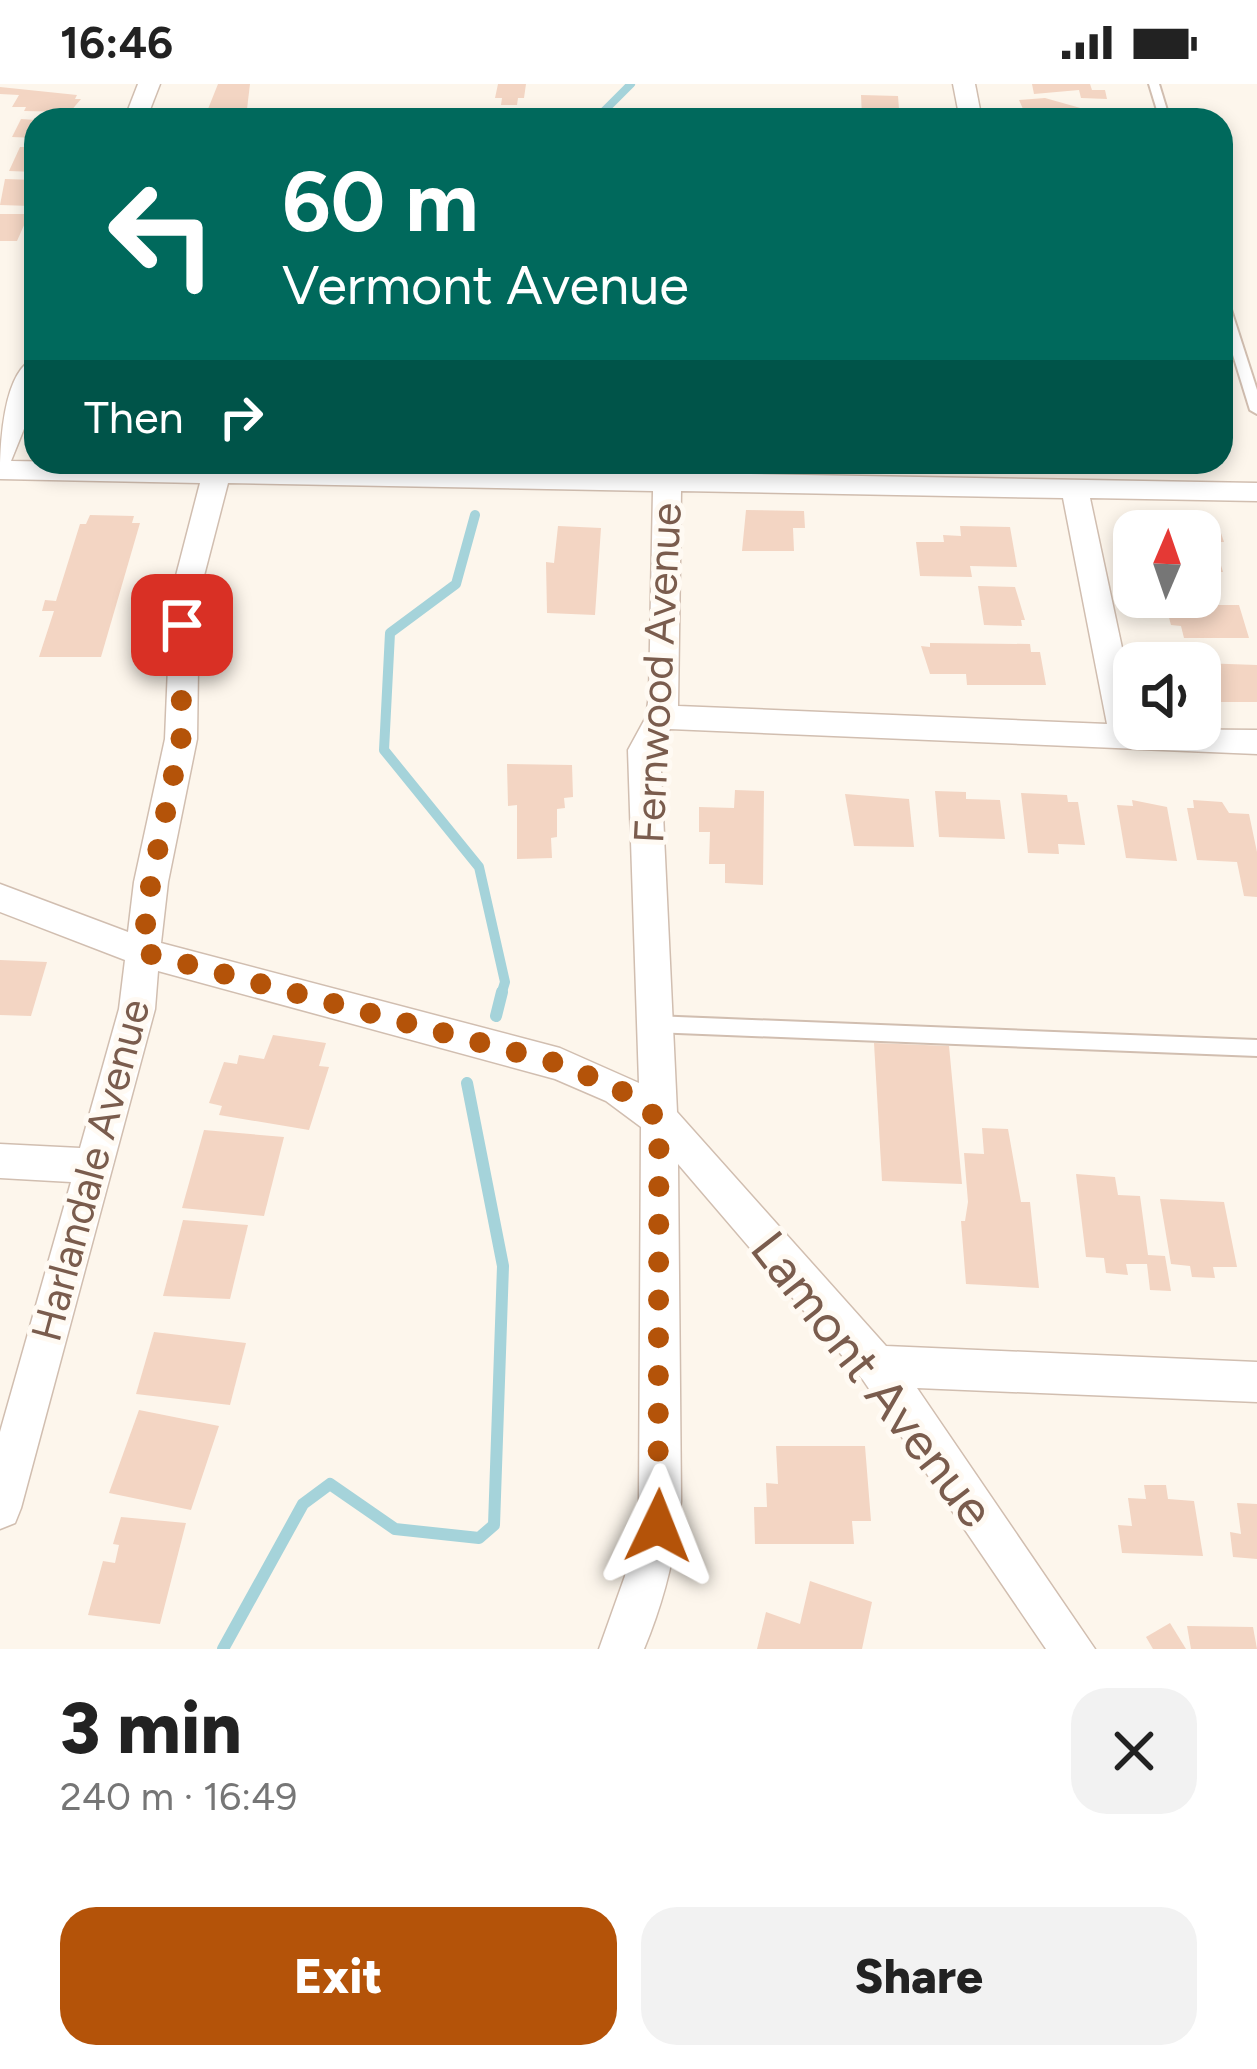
<!DOCTYPE html>
<meta charset="utf-8">
<style>
body{margin:0;font-family:Figtree,sans-serif;background:#f2f2f2;color:#222;height:100vh;display:flex;flex-direction:column;font-size:45px;white-space:nowrap}
*{box-sizing:border-box;margin:0}
p{font-size:39px;color:#767676}
.icon{flex:none;width:66px;height:66px;fill:none;stroke:currentColor;stroke-width:2;stroke-linecap:round;stroke-linejoin:round}
.map{position:relative;height:1565px;overflow:hidden}
.panel{display:flex;flex-direction:column;background:#fff;flex:1}
.panel>*{flex:none}
.guide{position:absolute;left:24px;top:24px;width:1209px;height:366px;border-radius:36px;box-shadow:0 6px 18px #0003;background:#00695c;color:#fff;overflow:hidden}
.needle{width:78px;rotate:2deg}
.fabs{position:absolute;left:1113px;top:426px;display:grid;gap:24px}
.fabs a{display:grid;place-items:center;width:108px;height:108px;border-radius:24px;background:#fff;box-shadow:0 6px 18px #0003;font-size:60px}
.pin{position:absolute;display:grid;place-items:center;width:102px;height:102px;color:#fff;margin:-51px;border-radius:24px;box-shadow:0 6px 18px #0006}
.me{position:absolute;width:132px;margin:-66px;rotate:2deg;stroke-linejoin:round;filter:drop-shadow(0 0 9px #0008)}
.turn{display:flex;align-items:center;gap:42px;height:252px;padding:0 60px;font-size:54px}
.turn .icon{width:156px;height:156px;stroke-width:2.5}
.turn b{display:block;font-size:84px;line-height:102px}
.then{display:flex;align-items:center;height:114px;padding:0 60px;background:#0003;gap:24px;font-size:45px}
.round{display:grid;place-items:center;flex:none;width:126px;height:126px;border-radius:36px;background:#f2f2f2}
.overview{display:flex;align-items:center;justify-content:space-between;height:204px;padding:0 60px}
h1{font-size:72px;font-weight:800;line-height:90px}
.action{display:flex;gap:24px;margin-top:auto;padding:24px 60px}
.action a{flex:1;height:138px;border-radius:36px;background:#b45309;color:#fff;font-size:48px;font-weight:800;line-height:138px;text-align:center}
.action a+a{background:#f2f2f2;color:#222}
.status{display:flex;justify-content:space-between;align-items:center;height:84px;padding:0 60px;background:#fff;direction:ltr}
.status svg{height:33px;fill:currentColor}
.map>svg:first-child{display:block}
.lines{fill:none;stroke-linecap:round;stroke-linejoin:round}
.stream-far2{stroke:#a5d3da;stroke-width:8}
.stream-far1{stroke:#a5d3da;stroke-width:10}
.stream{stroke:#a5d3da;stroke-width:12}
.building{fill:#f3d5c3}
.lane-casing{stroke:#d1beb0;stroke-width:4}
.street-casing{stroke:#d1beb0;stroke-width:3}
.lane{fill:#fff;fill-rule:evenodd}
.street{fill:#fff;fill-rule:evenodd}
.route{stroke:#b45309;stroke-width:21;stroke-dasharray:0 37.8}
.labels{text-anchor:middle;stroke-width:10;stroke-linejoin:round;paint-order:stroke}
.street-label{font-size:42px;fill:#7a5c4d;stroke:#fffaf3}
.near-street-label{font-size:51px;fill:#7a5c4d;stroke:#fffaf3}
</style>
<div class="status"><b>16:46</b><svg viewBox="0 0 49 12"><path d="M0 12V9h3v3zM5 12V6h3v6zM10 12V3h3v9zM15 12V0h3v12zM26 1h20v11H26zM47 4h2v5h-2z"/></svg></div>
<div class="map">
<svg width="1257" height="1565" viewBox="0 0 1257 1565">
<rect width="100%" height="100%" fill="#fdf6ec"/>
<g class="lines">
<path class="stream-far2" d="M595 36 631 0"/>
<path class="stream-far1" d="M475 431 456 500 390 549 384 666 479 783 505 898 501 911"/>
<g class="stream">
<path d="M496 932 502 908"/>
<path d="M223 1565 303 1420 330 1400 395 1445 479 1454 494 1441 503 1182 467 999"/>
</g>
</g>
<g class="building">
<path d="M218 0H250L247 25H208Z"/>
<path d="M498 0H526L524 14H518L517 21H501L502 14H495Z"/>
<path d="M1032 0H1090L1092 6H1105L1107 15 1081 14 1079 6 1034 10Z"/>
<path d="M0 3 77 11 75 15H81L70 28 24 27 26 23H12L19 11 0 10Z"/>
<path d="M861 11 898 12 899 25H908V36L862 34Z"/>
<path d="M1045 14 1084 25 1086 36H1028L1019 16Z"/>
<path d="M21 35 36 36V54L12 53Z"/>
<path d="M20 63H36V88L9 87Z"/>
<path d="M5 95 36 96 31 122 0 121Z"/>
<path d="M0 130H29L17 157H0Z"/>
<path d="M746 426 804 427 805 444H793L794 467H742Z"/>
<path d="M90 431 134 432 132 439H140L101 573H39L54 527H42L45 516 56 517 80 440H86Z"/>
<path d="M558 442 601 444 595 531 547 529 546 478 554 479Z"/>
<path d="M960 442 1010 443 1017 483 970 482 972 493 920 492 916 458H944L943 451 961 452Z"/>
<path d="M1200 443H1219L1224 458H1214L1223 488H1200Z"/>
<path d="M978 502 1015 503 1025 536H1021L1022 542 984 541Z"/>
<path d="M1190 514H1208L1211 521H1239L1249 554H1184L1181 542 1171 541 1168 530H1178L1176 521H1192Z"/>
<path d="M930 559 1030 560 1031 568H1040L1046 601H967L966 590H930L921 562 930 563Z"/>
<path d="M1200 579 1257 581V618H1200Z"/>
<path d="M507 680 572 681 573 713 564 714 565 724 557 725V753L551 754 552 774 517 775V721L508 722Z"/>
<path d="M735 706 764 707 763 801 725 799V780H709L710 748H699V723L734 724Z"/>
<path d="M935 707 966 708V715L1000 716 1005 755 939 753Z"/>
<path d="M1021 709 1067 711 1068 718H1078L1085 761 1058 760 1059 770 1028 769Z"/>
<path d="M845 710 909 715 914 763 854 762Z"/>
<path d="M1132 716 1167 723 1177 777 1126 774 1117 721 1133 722Z"/>
<path d="M1193 716 1222 718 1229 729 1249 730 1257 768V813L1244 812 1237 778 1197 776 1187 724H1194Z"/>
<path d="M0 876 47 878 31 932 0 931Z"/>
<path d="M273 951 326 959 319 982 329 983 309 1046 219 1031 222 1022 209 1019 224 978 237 980 239 971 264 975Z"/>
<path d="M874 959 949 962 962 1100 882 1097Z"/>
<path d="M982 1044 1008 1045 1021 1118H1030L1039 1204 966 1200 961 1137H965L968 1118 964 1069 984 1070Z"/>
<path d="M204 1046 284 1053 264 1132 182 1124Z"/>
<path d="M1076 1090 1115 1093 1118 1111 1140 1112 1148 1171 1165 1172 1171 1207 1150 1206 1147 1180H1126L1128 1191 1106 1189 1104 1174 1086 1173Z"/>
<path d="M1160 1115 1224 1118 1237 1183H1213L1215 1194 1192 1193 1190 1182 1171 1180Z"/>
<path d="M183 1136 248 1141 230 1215 163 1212Z"/>
<path d="M154 1248 246 1259 230 1321 136 1310Z"/>
<path d="M139 1326 219 1342 191 1426 109 1409Z"/>
<path d="M776 1362H865L871 1437H852L854 1460H755L754 1423H767L766 1399 778 1400Z"/>
<path d="M1144 1401H1166L1168 1415 1194 1417 1203 1472 1122 1469 1118 1441 1132 1442 1128 1414 1146 1415Z"/>
<path d="M1237 1419 1257 1420V1475L1233 1473 1230 1448 1241 1450Z"/>
<path d="M121 1433 186 1439 160 1540 88 1531 103 1477 115 1479 119 1461 113 1460Z"/>
<path d="M810 1497 872 1518 862 1565H757L766 1528 800 1540Z"/>
<path d="M1170 1539 1186 1565H1153L1146 1553Z"/>
<path d="M1187 1542 1253 1543 1257 1565H1191Z"/>
</g>
<g class="lines">
<defs>
<g id="lane">
<path d="M1149 0H1159L1170 36H1160Z"/>
<path d="M1221 209 1227 213 1257 306V330L1250 326 1221 232Z"/>
<path d="M653 932 1257 956V972L653 948 647 945 644 940 647 935Z"/>
</g>
<g id="street">
<path d="M138 0H160L146 36H124Z"/>
<path d="M953 0H975L982 36H960Z"/>
<path d="M36 274V315L11 377 1257 399V417L1090 414 1134 620V645L1257 646V670L670 645 660 666 677 1028 886 1262 1257 1278V1318L917 1304 1095 1565H1046L863 1296 678 1080 681 1417C676 1469 664 1517 644 1565H599L625 1492 639 1417 641 1043 606 1017 555 995 158 887 155 925 21 1424 15 1439 0 1445V1348L71 1098 0 1094V1060L80 1064 119 925 125 876 0 828V800L128 848 134 798 165 655 171 511 200 399 0 395C0 365 2 285 36 274ZM228 399 653 407 649 611 646 633 628 666 639 999 560 964 161 859 168 798 197 655 199 511ZM681 407 1063 414 1107 640 678 622Z"/>
</g>
</defs>
<use href="#lane" class="lane-casing"/>
<use href="#street" class="street-casing"/>
<use href="#lane" class="lane"/>
<use href="#street" class="street"/>
</g>
<g class="lines">
<path class="route" d="M182 541 181 655 151 798 142 868 560 980 619 1005 659 1035 658 1442"/>
</g>
<g class="labels">
<g class="street-label">
<text transform="translate(657 589) rotate(-87)" y="15">Fernwood Avenue</text>
<text transform="translate(90 1086) rotate(-75)" y="15">Harlandale Avenue</text>
</g>
<g class="near-street-label">
<text transform="translate(873 1295) rotate(52)" y="18">Lamont Avenue</text>
</g>
</g>
</svg>
<div class="fabs">
<a><svg class="needle" viewBox="-14 -14 28 28"><path d="M0-13l5 13h-10z" fill="#e53935"/><path d="M0 13l5-13h-10z" fill="#767676"/></svg></a>
<a><svg class="icon" aria-label="sound" viewBox="0 0 24 24"><path d="M4 9h4l5-4v14l-5-4H4zM17 9q2 3 0 6"/></svg></a>
</div>
<div class="pin" style="left:182px;top:541px;background:#d93025"><svg class="icon" aria-label="arrive" viewBox="0 0 24 24"><path d="M6 21V4h12l-3 4 3 4H6"/></svg></div>
<svg class="me" style="left:658px;top:1442px" viewBox="-20 -20 40 40"><path d="M0-17L14 15 0 8-14 15z" fill="#b45309" stroke="#fff" stroke-width="4"/></svg>
<div class="guide">
<div class="turn"><svg class="icon" aria-label="left" viewBox="0 0 24 24"><path d="M17 20v-9H6M10 6l-5 5 5 5"/></svg><div><b>60 m</b>Vermont Avenue</div></div>
<div class="then">Then<svg class="icon" aria-label="right" viewBox="0 0 24 24"><path d="M7 20v-9h11M14 6l5 5-5 5"/></svg></div>
</div>
</div>
<section class="panel">
<div class="overview"><div><h1>3 min</h1><p>240 m · 16:49</p></div><a class="round"><svg class="icon" aria-label="close" viewBox="0 0 24 24"><path d="M6 6l12 12M18 6L6 18"/></svg></a></div>
<div class="action"><a>Exit</a><a>Share</a></div>
</section>
